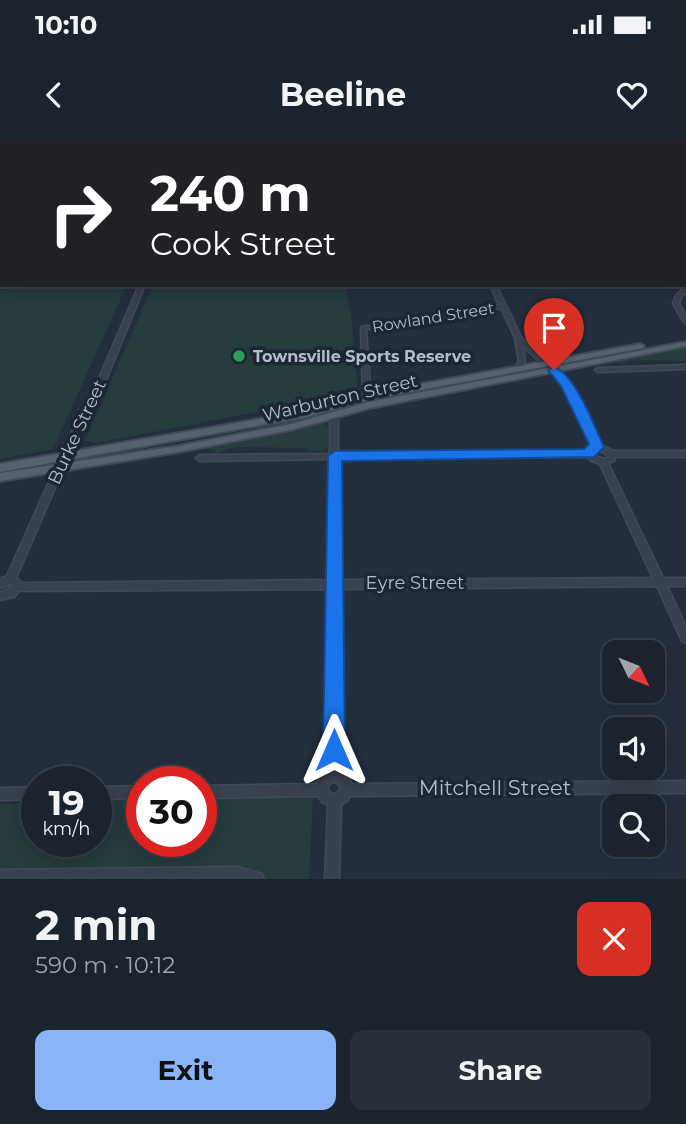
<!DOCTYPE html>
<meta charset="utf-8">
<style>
body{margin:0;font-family:Montserrat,sans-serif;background:#282f3a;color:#f1f3f6;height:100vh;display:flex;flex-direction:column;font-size:26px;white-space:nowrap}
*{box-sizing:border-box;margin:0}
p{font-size:23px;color:#a0a4aa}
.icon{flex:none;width:38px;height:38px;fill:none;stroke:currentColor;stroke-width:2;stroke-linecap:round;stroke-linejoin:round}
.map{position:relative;height:739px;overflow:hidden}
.side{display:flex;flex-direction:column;background:#1b232e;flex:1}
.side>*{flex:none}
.top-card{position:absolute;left:0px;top:0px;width:686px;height:147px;box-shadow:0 4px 18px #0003,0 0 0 2px #39404a;background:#202124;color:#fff;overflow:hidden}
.needle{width:46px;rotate:133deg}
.fabs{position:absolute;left:602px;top:500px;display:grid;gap:14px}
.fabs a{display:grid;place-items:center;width:63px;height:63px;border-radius:14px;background:#1b232e;box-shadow:0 4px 18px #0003,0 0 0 2px #39404a;font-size:35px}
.speed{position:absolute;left:21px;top:626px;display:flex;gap:14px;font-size:35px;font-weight:700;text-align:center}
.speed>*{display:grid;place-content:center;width:91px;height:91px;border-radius:50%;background:#1b232e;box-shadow:0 4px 18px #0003,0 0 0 2px #39404a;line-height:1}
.speed small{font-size:18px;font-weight:400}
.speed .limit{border:10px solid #d22;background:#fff;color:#111}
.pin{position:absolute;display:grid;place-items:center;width:60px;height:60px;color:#fff;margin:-72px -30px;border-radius:50% 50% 50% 0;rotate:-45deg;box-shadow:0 0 7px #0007}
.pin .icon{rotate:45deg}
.me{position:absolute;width:77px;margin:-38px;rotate:0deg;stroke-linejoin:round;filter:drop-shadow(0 0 5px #0008)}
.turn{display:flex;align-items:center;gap:24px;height:147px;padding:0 35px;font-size:32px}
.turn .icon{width:91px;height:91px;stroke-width:2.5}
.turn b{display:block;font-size:49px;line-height:60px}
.round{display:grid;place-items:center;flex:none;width:74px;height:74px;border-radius:14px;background:#282f3a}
.summary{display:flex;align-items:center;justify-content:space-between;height:119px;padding:0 35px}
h1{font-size:42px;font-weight:700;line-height:52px}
.cta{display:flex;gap:14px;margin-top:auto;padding:14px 35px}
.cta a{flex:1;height:80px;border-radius:14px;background:#8ab4f8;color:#111;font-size:28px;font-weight:700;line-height:80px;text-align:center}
.cta a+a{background:#282f3a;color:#f1f3f6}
.status{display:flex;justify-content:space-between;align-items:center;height:49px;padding:0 35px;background:#1b232e;direction:ltr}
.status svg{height:19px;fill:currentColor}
header{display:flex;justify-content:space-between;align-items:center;height:91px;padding:0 35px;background:#1b232e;font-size:32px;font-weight:700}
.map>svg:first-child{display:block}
.green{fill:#263c3f}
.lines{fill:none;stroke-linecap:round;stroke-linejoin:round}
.stream{stroke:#17263c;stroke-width:2}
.minor-casing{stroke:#414a57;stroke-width:3}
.major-casing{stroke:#414a57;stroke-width:4}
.minor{fill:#38414e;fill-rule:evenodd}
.major{fill:#56606e;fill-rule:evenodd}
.route{fill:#1a73e8;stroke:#114b97;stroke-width:2}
.leisure-dot{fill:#2e9e5b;stroke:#1d2633;stroke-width:2.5}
.labels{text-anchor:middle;stroke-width:7;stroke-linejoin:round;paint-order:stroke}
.far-street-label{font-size:16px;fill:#b4bcc9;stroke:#1d2633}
.far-poi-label{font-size:16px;font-weight:bold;fill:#b4bcc9;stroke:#1d2633;text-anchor:start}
.street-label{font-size:18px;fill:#b4bcc9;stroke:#1d2633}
.near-street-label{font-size:21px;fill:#b4bcc9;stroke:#1d2633}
</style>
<div class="status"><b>10:10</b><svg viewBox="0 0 49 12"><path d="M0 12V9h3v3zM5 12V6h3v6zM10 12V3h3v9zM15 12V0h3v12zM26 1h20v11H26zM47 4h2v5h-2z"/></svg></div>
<header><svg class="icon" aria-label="back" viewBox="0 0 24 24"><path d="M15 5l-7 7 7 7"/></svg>Beeline<svg class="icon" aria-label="heart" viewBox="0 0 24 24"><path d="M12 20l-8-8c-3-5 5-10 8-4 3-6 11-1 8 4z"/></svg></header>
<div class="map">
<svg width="686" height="739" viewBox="0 0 686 739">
<rect width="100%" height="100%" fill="#242f3e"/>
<g class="green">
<path d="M0 0H232L2 2 0 34Z"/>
<path d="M43 145H127L53 309 0 319V150Z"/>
<path d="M153 145H345L351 173 358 252 97 303 85 301Z"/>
<path d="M686 207V221L632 220 622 225 616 221Z"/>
<path d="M321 282 328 287V307L324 311H310L308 308 236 307 217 313 203 307Z"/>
<path d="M313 654 309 739H0V664L37 663V702H96V661L142 659V702H201V658Z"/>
</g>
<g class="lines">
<g class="stream">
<path d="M182 0 184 2"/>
<path d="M269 0 273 2"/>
<path d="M86 2 92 0"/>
</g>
<defs>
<g id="minor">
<path d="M412 0H417L414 2H408Z"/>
<path d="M509 0H513L516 2H511Z"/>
<path d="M531 0H542L534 2H521Z"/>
<path d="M683 1 686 2 685 7 684 2Z"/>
<path d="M684 56H686V60L684 61Z"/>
<path d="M2 60V67H0V61Z"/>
<rect x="0" y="75" width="2" height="2"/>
<rect x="684" y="89" width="2" height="2"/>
<rect x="684" y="107" width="2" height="4"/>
<rect x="0" y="111" width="2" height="4"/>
<path d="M139 145H145L99 257 77 297 16 438 22 443 329 440 330 319 200 321 196 318 200 315 330 314V276L334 274 338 276V314L585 311 586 309 593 306 564 245 523 206 525 222 519 230 517 231 514 229 519 222 515 198 501 168 366 189 371 257 367 259 363 257 361 187 499 165 490 145H496L521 197 570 244 600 305 614 311H686V317H615L614 321 608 323 663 438H686V446H667L686 487V503L682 501 657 446 339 449 340 631 347 635 352 644 686 641V653L350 656 347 661 341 665 339 739H325L328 665 322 662 318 656 201 658V646L316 644 320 636 328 631 329 449 19 451 14 457 0 460V452L7 450 12 445 10 444 0 448V439L7 436 69 297 91 257ZM597 310 606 314 607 318 603 319 596 316 594 312ZM588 317 590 320 600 324 653 438 339 440 338 319ZM332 642H336L340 646V650L336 654H332L328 650V646Z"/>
<path d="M686 147V152L681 157 679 163 686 176V183L683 181 673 163 676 155Z"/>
<path d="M686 225V229L598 232 595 230 598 228Z"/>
<path d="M142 646V658L96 659V647Z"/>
<path d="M37 647V659L0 660V648Z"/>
<path d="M237 727 262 734 264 739H0V730Z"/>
</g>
<g id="major">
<rect x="0" y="45" width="2" height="4"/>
<path d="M686 202V206L370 268 291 290 178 312 0 341V333L178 306 291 284 369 262Z"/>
<path d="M640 204 644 206 643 208 368 260 306 277 0 332V324L306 271 367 254Z"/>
</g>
</defs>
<use href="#minor" class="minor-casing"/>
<use href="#major" class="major-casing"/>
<use href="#minor" class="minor"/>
<use href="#major" class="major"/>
</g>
<path class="route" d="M554 227C576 235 594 286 604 307L594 317 342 321 345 610 342 618 334 621 326 618 323 610 328 316 335 311 584 309 589 304 561 246 548 230Z"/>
<circle class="leisure-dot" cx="239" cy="216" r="7"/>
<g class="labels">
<g class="far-street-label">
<text transform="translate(433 177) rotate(-9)" y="6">Rowland Street</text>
</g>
<g class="far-poi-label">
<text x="253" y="222">Townsville Sports Reserve</text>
</g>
<g class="street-label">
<text transform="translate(340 258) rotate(-13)" y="6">Warburton Street</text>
<text transform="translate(77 292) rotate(-65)" y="6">Burke Street</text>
<text x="415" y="449">Eyre Street</text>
</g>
<g class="near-street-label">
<text x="495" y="655">Mitchell Street</text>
</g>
</g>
</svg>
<div class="fabs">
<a><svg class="needle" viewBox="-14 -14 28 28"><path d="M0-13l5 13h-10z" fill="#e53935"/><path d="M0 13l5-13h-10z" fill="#a0a4aa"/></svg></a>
<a><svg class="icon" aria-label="sound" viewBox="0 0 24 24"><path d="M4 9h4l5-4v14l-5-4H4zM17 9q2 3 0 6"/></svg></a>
<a><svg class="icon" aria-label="search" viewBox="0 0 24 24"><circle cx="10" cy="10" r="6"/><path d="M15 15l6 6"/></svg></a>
</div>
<div class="speed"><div>19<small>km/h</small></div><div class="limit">30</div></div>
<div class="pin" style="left:554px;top:230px;background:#d93025"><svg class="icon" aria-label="arrive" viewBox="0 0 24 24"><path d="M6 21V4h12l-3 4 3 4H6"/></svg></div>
<svg class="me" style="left:334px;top:610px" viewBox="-20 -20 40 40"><path d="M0-17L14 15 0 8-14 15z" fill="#1a73e8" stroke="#fff" stroke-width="4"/></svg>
<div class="top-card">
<div class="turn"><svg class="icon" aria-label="right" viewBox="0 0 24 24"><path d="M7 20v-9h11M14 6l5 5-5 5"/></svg><div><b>240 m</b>Cook Street</div></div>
</div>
</div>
<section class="side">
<div class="summary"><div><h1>2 min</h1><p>590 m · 10:12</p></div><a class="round" style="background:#d93025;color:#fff"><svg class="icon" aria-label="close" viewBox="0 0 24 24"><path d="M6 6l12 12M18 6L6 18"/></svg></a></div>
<div class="cta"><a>Exit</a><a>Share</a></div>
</section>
